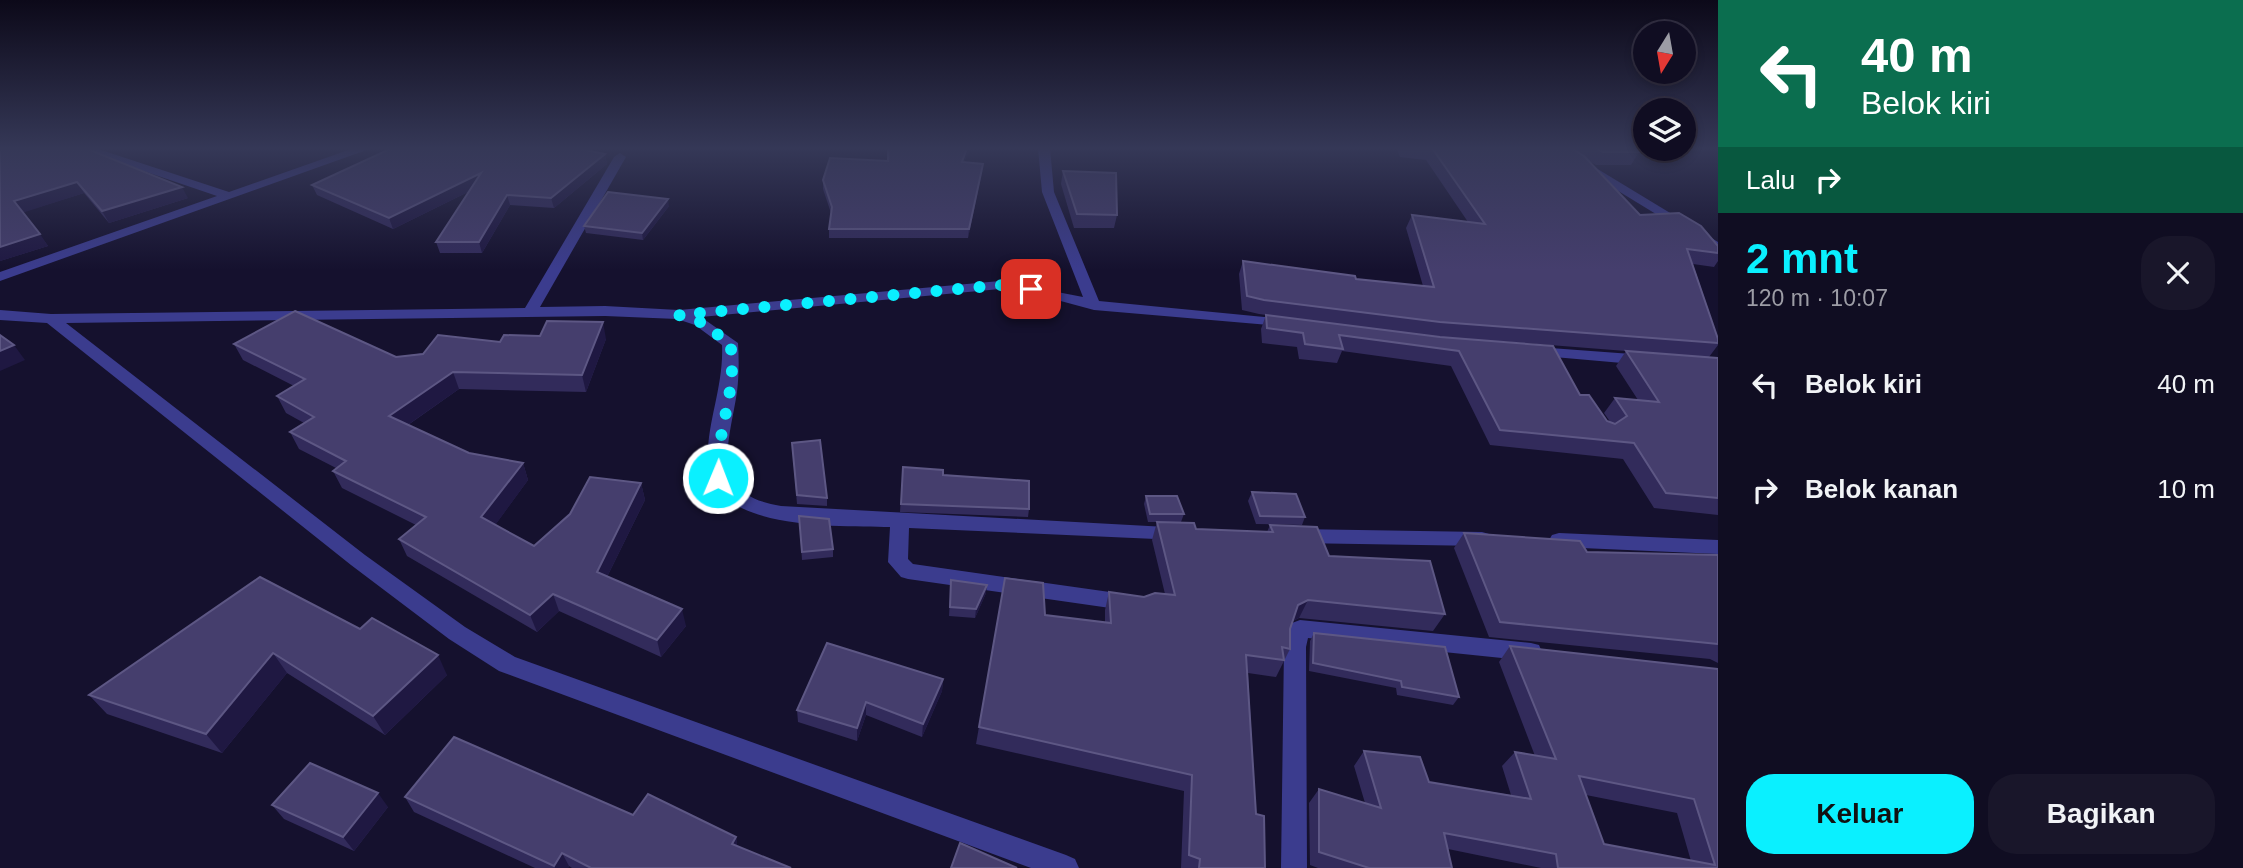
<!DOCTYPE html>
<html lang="id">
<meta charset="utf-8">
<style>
body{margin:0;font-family:Arial,sans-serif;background:#19162a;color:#f1f3f6;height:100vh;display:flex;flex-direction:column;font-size:26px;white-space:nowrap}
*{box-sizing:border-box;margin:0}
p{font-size:23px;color:#9c9ca5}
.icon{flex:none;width:38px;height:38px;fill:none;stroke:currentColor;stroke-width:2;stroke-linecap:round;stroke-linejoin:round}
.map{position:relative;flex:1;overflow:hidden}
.sheet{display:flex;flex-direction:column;background:#100d22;width:525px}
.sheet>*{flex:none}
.hud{background:#0b6e4f;color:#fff;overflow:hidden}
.needle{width:46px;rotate:191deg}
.tools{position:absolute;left:1633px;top:21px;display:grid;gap:14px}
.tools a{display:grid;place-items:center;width:63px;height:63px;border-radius:50%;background:#100d22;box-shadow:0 4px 10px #0003,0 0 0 2px #302d40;font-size:35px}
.pin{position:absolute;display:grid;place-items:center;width:60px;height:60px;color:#fff;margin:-30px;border-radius:14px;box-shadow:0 4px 10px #0006}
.me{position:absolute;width:77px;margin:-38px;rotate:1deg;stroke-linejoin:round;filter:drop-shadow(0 0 5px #0008)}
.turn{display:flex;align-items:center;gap:24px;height:147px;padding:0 28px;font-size:32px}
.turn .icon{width:91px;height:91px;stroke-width:2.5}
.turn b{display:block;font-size:49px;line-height:60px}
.then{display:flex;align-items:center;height:66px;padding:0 28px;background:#0003;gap:14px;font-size:26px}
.round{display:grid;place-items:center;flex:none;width:74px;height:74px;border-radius:28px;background:#19162a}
.summary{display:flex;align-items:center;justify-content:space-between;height:119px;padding:0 28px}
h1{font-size:42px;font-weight:700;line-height:52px;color:#0af0ff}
.action{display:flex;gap:14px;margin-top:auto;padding:14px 28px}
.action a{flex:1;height:80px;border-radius:28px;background:#0af0ff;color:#111;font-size:28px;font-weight:700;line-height:80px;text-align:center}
.action a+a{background:#19162a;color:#f1f3f6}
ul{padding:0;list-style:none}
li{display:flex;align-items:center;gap:21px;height:105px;padding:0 28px}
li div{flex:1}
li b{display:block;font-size:26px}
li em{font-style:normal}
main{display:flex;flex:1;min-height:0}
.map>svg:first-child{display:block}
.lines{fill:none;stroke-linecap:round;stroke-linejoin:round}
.minor{fill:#3b3c8e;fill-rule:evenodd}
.wall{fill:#322b5b;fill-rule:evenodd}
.shaded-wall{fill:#1f1842}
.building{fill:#453e6d;stroke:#5d5784;stroke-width:2;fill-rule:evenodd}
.route{stroke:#0af0ff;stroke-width:12;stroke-dasharray:0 21.6}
</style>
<main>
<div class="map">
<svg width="1718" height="868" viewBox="0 0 1718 868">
<rect width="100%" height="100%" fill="#15112e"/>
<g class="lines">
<g class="minor">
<path d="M76 148H95L229 192 354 148H372L0 281V272L217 196Z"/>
<path d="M1038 148H1050L1054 192 1099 301 1286 319 1291 321 1294 324 1291 327 1094 310 1031 293 1000 289 701 317 738 343C739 360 739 375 737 392 729 445 707 494 781 506L1185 528 1188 533 1185 538 1178 540 909 528 908 559 913 564 1131 595 1138 597 1141 603 1138 609 1131 611 908 579 901 577 888 562 890 527C841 525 712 533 708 462 706 424 724 387 722 345L695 325 677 319 605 316 66 323 365 555 465 627 515 657 1066 855 1075 859 1079 868H1031L499 671 449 639 351 565 47 323 0 320V310L51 314 525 308 614 157 620 153 626 157 540 307 605 306 679 310 1000 281 1083 297 1042 192Z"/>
<path d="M1548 148H1563L1718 242V252Z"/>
<path d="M1537 347 1645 355 1653 360 1645 365 1531 355 1529 352 1531 349Z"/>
<path d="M1297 529 1482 532 1489 534 1492 539 1489 544 1482 546 1297 543 1290 541 1287 536 1290 531Z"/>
<path d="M1559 533 1718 540V554L1559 547 1552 545 1549 540 1552 535Z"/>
<path d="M1300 620 1531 643 1539 645 1542 652 1539 659 1531 661 1308 638 1306 647 1307 868H1281L1284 647 1292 623Z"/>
</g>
</g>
<g class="wall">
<path d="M0 148 188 198 109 223 84 193 23 212 48 246 0 261Z"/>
<path d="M888 148H970L964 162 982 172 968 238H829V229L831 213 823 189V180L888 161Z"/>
<path d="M1396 148H1632L1639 152 1631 165H1596L1587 160 1640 215 1718 246V261L1714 267 1693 264 1718 339V345L1709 357 1718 358V515L1654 508 1623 459 1490 445 1451 366 1342 351 1337 363 1299 359 1297 347 1262 343 1261 329 1266 315 1273 316 1259 314 1242 310 1239 274 1243 261 1356 279 1423 286 1406 228 1412 215 1468 222 1426 160 1400 157ZM1499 341 1626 351 1616 366 1638 400 1615 398 1604 413 1611 423 1607 421 1580 395Z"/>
<path d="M605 154 607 164 554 208 510 205 482 253H440L436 242 470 191 393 229 317 195 312 185Z"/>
<path d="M1063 171 1117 215 1114 228H1074L1061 184Z"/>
<path d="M669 206 643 240 586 233 584 226Z"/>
<path d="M606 339 586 392 459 389 408 425 469 453 523 463 528 480 495 525 534 546 641 483 645 500 607 577 686 626 661 657 559 611 537 632 407 556 399 539 416 525 342 488 333 471 336 468 299 449 290 432 304 423 286 413 277 396 294 386 243 360 234 344 396 357 500 342Z"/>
<path d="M792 443 827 498V506L797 504Z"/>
<path d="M903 467 943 475 1029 509 1028 517 900 512Z"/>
<path d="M1252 492 1305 517 1302 525 1256 524 1248 501Z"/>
<path d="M1146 496 1184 514 1181 522H1148L1144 504Z"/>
<path d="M799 516 833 549V557L802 560Z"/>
<path d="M1157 522 1196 529 1267 532 1270 525 1445 614 1433 631 1299 618 1293 621 1290 629V649L1276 677 1248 673 1256 814 1265 868H1181L1184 791 976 744 1005 578 1045 615 1105 622V610L1109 592 1144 597 1165 594 1152 540Z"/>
<path d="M1464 533 1587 552 1718 555V663L1710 659 1489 637 1454 548Z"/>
<path d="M951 580 986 593 975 618 949 616Z"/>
<path d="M360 629 447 675 385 735 287 673 222 753 107 714 89 695Z"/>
<path d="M1314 633 1459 697 1453 705 1397 695 1396 688 1309 671 1310 641Z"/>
<path d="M1510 646 1718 669V868H1541L1448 849 1452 868H1318L1310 865 1309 803 1319 789 1365 803 1354 766 1364 751 1429 782 1511 795 1502 766 1515 752 1535 756 1499 662ZM1586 795 1677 813 1691 861 1604 844Z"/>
<path d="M943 679 942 691 922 737 866 715 857 741 798 722 797 710Z"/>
<path d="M405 797 633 815 736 837 737 846 791 868H572L569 866 568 868H535L414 812Z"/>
<path d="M272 805 388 807 354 851 284 819Z"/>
</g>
<g class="shaded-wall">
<path d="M967 148H970L961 170 962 162Z"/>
<path d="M605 154 607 164 554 208 551 198Z"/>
<path d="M983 164 982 172 968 238 969 229Z"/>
<path d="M481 173 484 184 393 229 389 218Z"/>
<path d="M77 182 84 193 22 213 14 201Z"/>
<path d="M182 187 188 198 109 223 102 211Z"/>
<path d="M507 195 510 205 482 253 479 242Z"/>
<path d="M668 199 669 206 643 240 642 233Z"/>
<path d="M40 234 48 246 0 261V247Z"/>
<path d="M603 322 606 339 586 392 582 375Z"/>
<path d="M14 345 25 360 0 371V351Z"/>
<path d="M453 372 459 389 396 433 389 416Z"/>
<path d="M523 463 528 480 488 535 481 517Z"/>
<path d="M641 483 645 500 601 589 597 572Z"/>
<path d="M987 585 986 593 975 618 976 609Z"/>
<path d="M553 594 559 611 537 632 530 615Z"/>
<path d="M1308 600 1299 618 1290 622 1298 605Z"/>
<path d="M682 609 686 626 661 657 657 640Z"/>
<path d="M273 653 287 673 222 753 206 734Z"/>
<path d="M438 655 447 675 385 735 373 716Z"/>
<path d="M943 679 942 691 922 737 923 724Z"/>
<path d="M866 702V715L857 741V728Z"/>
<path d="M378 793 388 807 354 851 343 837Z"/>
<path d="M736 837 738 851 732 844Z"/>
<path d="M562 853 569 866 568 868H555L554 866Z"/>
</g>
<g class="building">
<path d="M0 148H85L182 187 102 211 77 182 14 201 40 234 0 247Z"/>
<path d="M392 148H576L605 154 551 198 507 195 479 242H436L481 173 389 218 312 185Z"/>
<path d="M888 148H967L962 162 983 164 969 229H829L832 207 823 180 830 158 888 161Z"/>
<path d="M1432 148H1571L1584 156 1640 215 1679 213 1701 226 1718 246V253L1687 249 1718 339V343L1440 322 1264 300 1247 296 1243 261 1355 276 1356 279 1434 287 1412 215 1485 224Z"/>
<path d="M1596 148H1632L1639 152H1603Z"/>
<path d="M1063 171 1116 173 1117 215 1077 214Z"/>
<path d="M608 192 668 199 642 233 584 226Z"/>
<path d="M295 311 396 357 423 354 438 335 500 342 504 335 540 336 547 321 603 322 582 375 453 372 389 416 469 453 523 463 481 517 534 546 570 514 590 477 641 483 597 572 682 609 657 640 553 594 530 615 399 539 426 517 333 471 346 461 290 432 314 417 277 396 305 379 234 344Z"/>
<path d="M1266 315 1440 337 1553 346 1580 395H1589L1607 421 1615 424 1627 416 1615 398 1659 402 1626 351 1718 358V498L1666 493 1634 443 1500 430 1459 351 1339 335 1343 349 1305 344 1303 333 1267 328Z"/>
<path d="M0 335 14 345 0 351Z"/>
<path d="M820 440 827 498 797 495 792 443Z"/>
<path d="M903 467 943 470V475L1029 481V509L901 504Z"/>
<path d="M1252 492 1296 494 1305 517 1260 516Z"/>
<path d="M1146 496H1177L1184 514H1150Z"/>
<path d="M799 516 829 519 833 549 802 552Z"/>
<path d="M1157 522 1194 523 1196 529 1273 532 1270 525 1317 527 1329 556 1430 561 1445 614 1308 600 1298 605 1290 629V649L1282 647 1284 660 1246 655 1256 814 1264 816 1265 868H1199L1200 859 1189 855 1192 775 979 727 1005 578 1043 583 1045 615 1111 623 1109 592 1144 597 1155 593 1175 595Z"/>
<path d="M1464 533 1580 541 1587 552 1718 555V644L1500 622Z"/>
<path d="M260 577 360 629 372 618 438 655 373 716 273 653 206 734 89 695Z"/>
<path d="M951 580 987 585 976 609 950 607Z"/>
<path d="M1314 633 1445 647 1459 697 1402 687 1401 681 1313 663Z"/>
<path d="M827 643 943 679 923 724 866 702 857 728 797 710Z"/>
<path d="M1510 646 1718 669V868H1558L1556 854 1444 833 1452 868H1369L1319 852V789L1381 808 1364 751 1420 757 1429 782 1531 799 1515 752 1556 759ZM1579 776 1694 799 1715 865 1604 844Z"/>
<path d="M454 737 633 815 648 794 736 837 732 844 791 868H591L562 853 554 866 405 797Z"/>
<path d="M310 763 378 793 343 837 272 805Z"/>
<path d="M960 843 1017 868H951Z"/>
</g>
<linearGradient id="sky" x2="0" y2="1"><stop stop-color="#0c0919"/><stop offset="0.55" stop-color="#353857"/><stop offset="1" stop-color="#353857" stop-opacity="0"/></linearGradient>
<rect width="1718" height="270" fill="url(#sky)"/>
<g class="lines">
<path class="route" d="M718 478C715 433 739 389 730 343L700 322 679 315 1000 285 1031 289"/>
</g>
</svg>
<div class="tools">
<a><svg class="needle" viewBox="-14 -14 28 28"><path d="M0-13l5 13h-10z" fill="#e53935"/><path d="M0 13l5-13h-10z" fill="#9c9ca5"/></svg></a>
<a><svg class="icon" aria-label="layers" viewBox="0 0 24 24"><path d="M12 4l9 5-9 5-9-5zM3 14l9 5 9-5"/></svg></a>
</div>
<div class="pin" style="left:1031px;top:289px;background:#d93025"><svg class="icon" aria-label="arrive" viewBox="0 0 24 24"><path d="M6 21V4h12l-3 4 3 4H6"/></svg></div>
<svg class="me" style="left:718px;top:478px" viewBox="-20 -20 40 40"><circle r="17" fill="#0af0ff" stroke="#fff" stroke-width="3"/><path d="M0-11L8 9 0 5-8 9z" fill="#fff"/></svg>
</div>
<section class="sheet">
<div class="hud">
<div class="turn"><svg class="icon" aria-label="left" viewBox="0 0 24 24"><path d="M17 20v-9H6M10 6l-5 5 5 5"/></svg><div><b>40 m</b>Belok kiri</div></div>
<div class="then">Lalu<svg class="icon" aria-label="right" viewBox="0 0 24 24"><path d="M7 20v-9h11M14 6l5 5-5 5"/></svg></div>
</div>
<div class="summary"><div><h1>2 mnt</h1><p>120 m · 10:07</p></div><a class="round"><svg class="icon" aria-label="close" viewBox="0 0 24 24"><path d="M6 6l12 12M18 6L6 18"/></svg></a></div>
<ul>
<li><svg class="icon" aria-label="left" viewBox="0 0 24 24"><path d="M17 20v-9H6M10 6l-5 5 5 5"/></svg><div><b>Belok kiri</b></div><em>40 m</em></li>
<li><svg class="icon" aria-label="right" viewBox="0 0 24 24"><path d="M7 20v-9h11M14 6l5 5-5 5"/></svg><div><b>Belok kanan</b></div><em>10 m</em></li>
</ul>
<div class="action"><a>Keluar</a><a>Bagikan</a></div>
</section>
</main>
